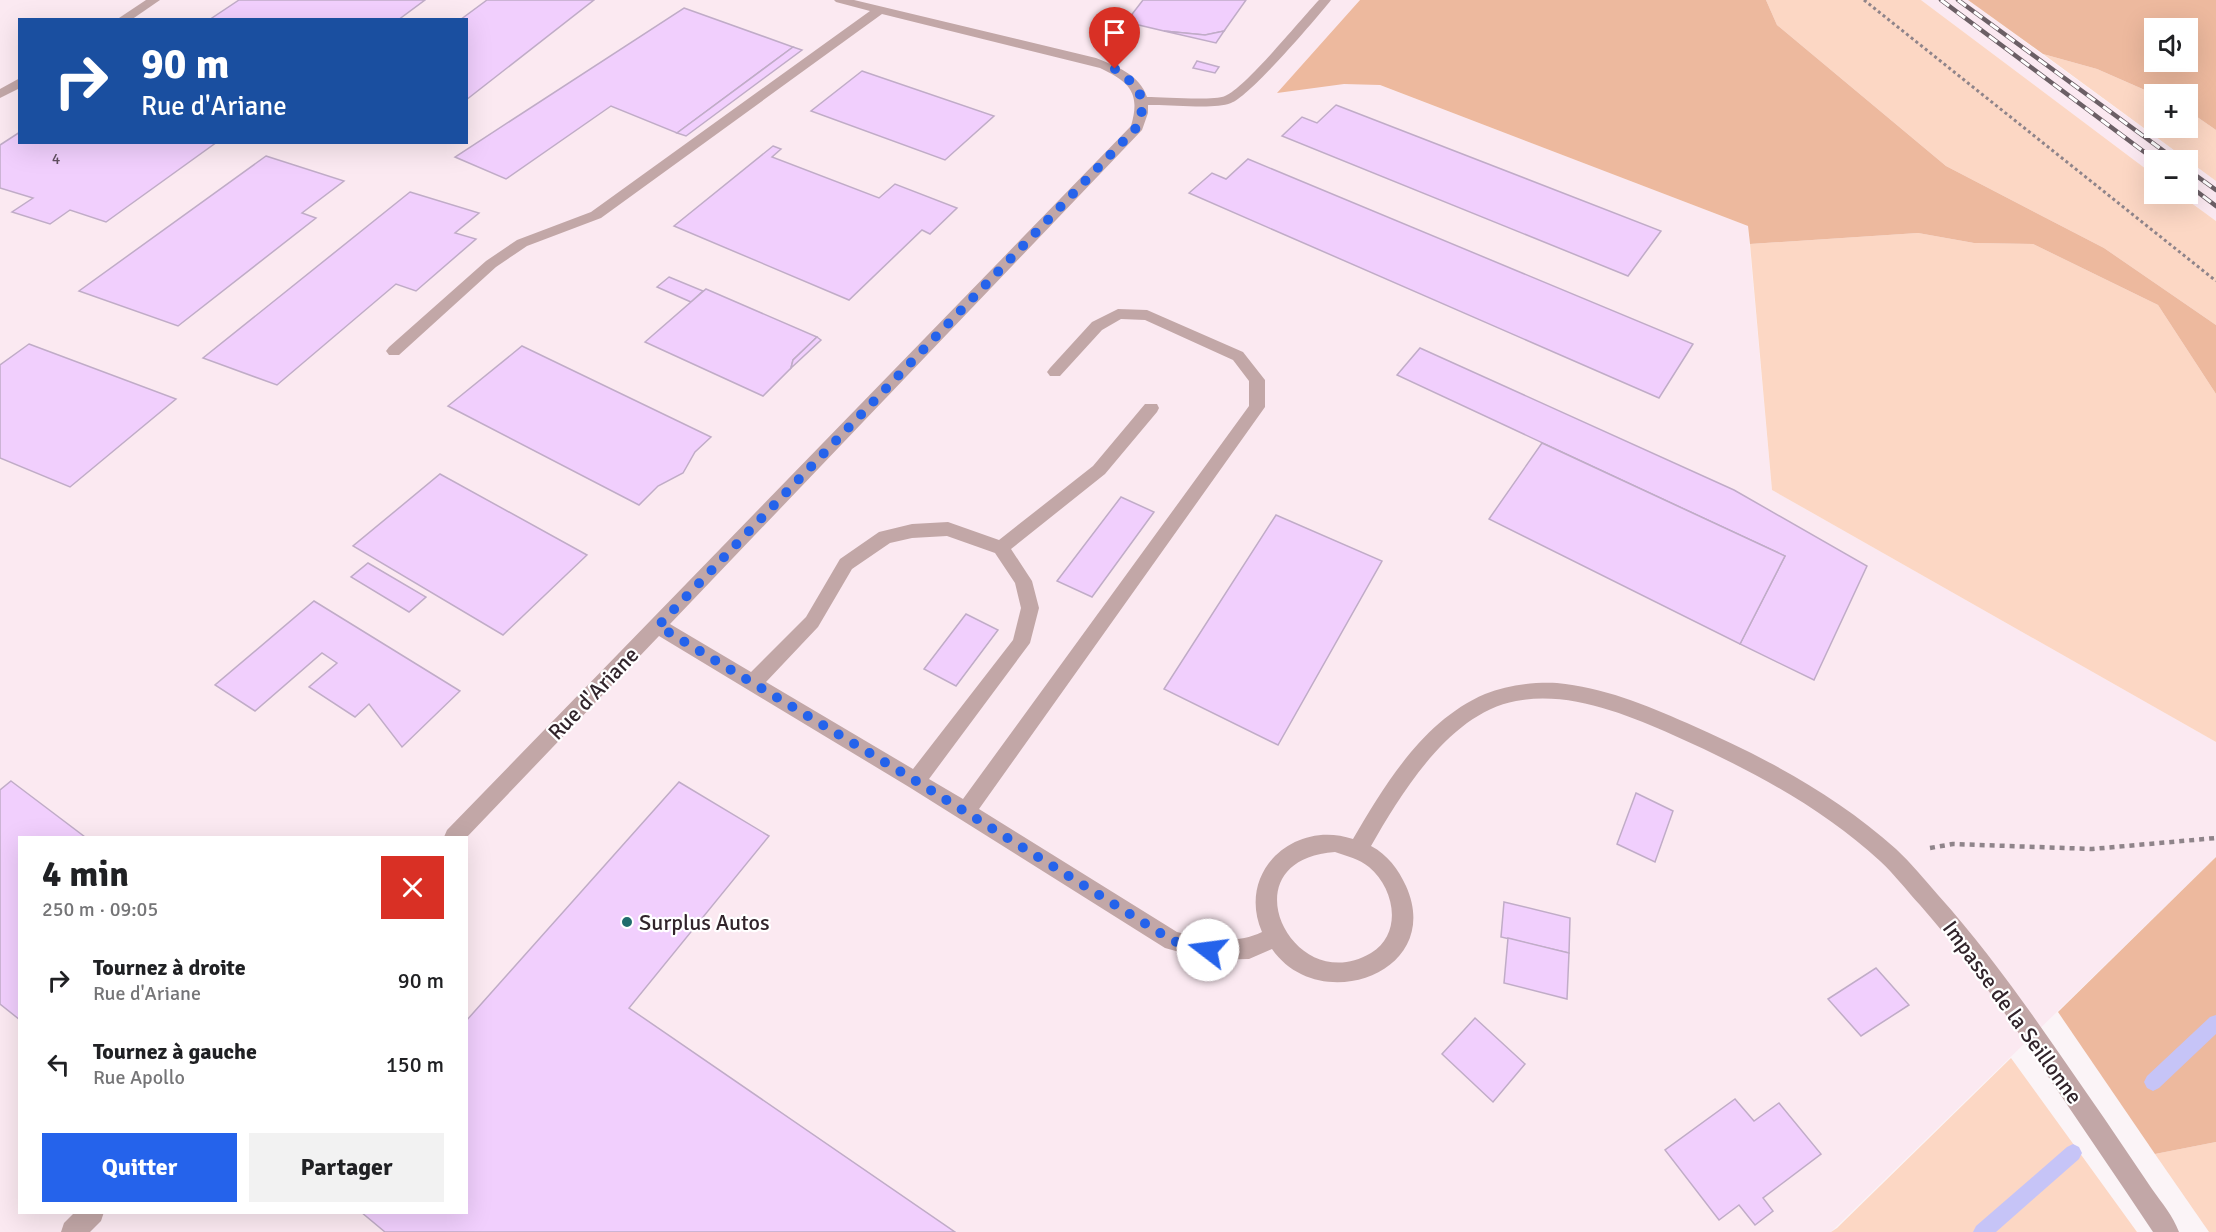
<!DOCTYPE html>
<html lang="fr">
<meta charset="utf-8">
<style>
body{margin:0;font-family:Signika,sans-serif;background:#f2f2f2;color:#202124;height:100vh;display:flex;flex-direction:column;font-size:22px;white-space:nowrap}
*{box-sizing:border-box;margin:0}
p{font-size:20px;color:#757577}
.icon{flex:none;width:33px;height:33px;fill:none;stroke:currentColor;stroke-width:2;stroke-linecap:round;stroke-linejoin:round}
.map{position:relative;flex:1;overflow:hidden}
.sheet{position:absolute;left:18px;top:836px;width:450px;height:378px;display:flex;flex-direction:column;background:#fff;border-radius:0px;box-shadow:0 6px 24px #0002}
.sheet>*{flex:none}
.guide{position:absolute;left:18px;top:18px;width:450px;height:126px;border-radius:0px;box-shadow:0 6px 24px #0002;background:#1a4fa0;color:#fff;overflow:hidden}
.buttons{position:absolute;left:2144px;top:18px;display:grid;gap:12px}
.buttons a{display:grid;place-items:center;width:54px;height:54px;border-radius:0px;background:#fff;box-shadow:0 6px 24px #0002;font-size:30px}
.pin{position:absolute;display:grid;place-items:center;width:51px;height:51px;color:#fff;margin:-62px -26px;border-radius:50% 50% 50% 0;rotate:-45deg;box-shadow:0 0 6px #0007}
.pin .icon{rotate:45deg}
.me{position:absolute;width:66px;margin:-33px;rotate:285deg;stroke-linejoin:round;filter:drop-shadow(0 0 4px #0008)}
.turn{display:flex;align-items:center;gap:21px;height:126px;padding:0 24px;font-size:27px}
.turn .icon{width:78px;height:78px;stroke-width:2.5}
.turn b{display:block;font-size:42px;line-height:51px}
.round{display:grid;place-items:center;flex:none;width:63px;height:63px;border-radius:0px;background:#f2f2f2}
.overview{display:flex;align-items:center;justify-content:space-between;height:102px;padding:0 24px}
h1{font-size:36px;font-weight:800;line-height:45px}
.button{display:flex;gap:12px;margin-top:auto;padding:12px 24px}
.button a{flex:1;height:69px;border-radius:0px;background:#2563eb;color:#fff;font-size:24px;font-weight:800;line-height:69px;text-align:center}
.button a+a{background:#f2f2f2;color:#202124}
ul{padding:0;list-style:none}
li{display:flex;align-items:center;gap:18px;height:84px;padding:0 24px}
li div{flex:1}
li b{display:block;font-size:22px}
li em{font-style:normal}
.map>svg:first-child{display:block}
.built{fill:#fbe9f1;fill-rule:evenodd}
.green{fill:#fcd7c4}
.forest{fill:#edb99e;fill-rule:evenodd}
.lines{fill:none;stroke-linecap:round;stroke-linejoin:round}
.stream{fill:#c6c4f7;fill-rule:evenodd}
.building{fill:#f1cffd;stroke:#c0acc7;stroke-width:1.5}
.path-far1{stroke:#8f848a;stroke-width:3;stroke-dasharray:3 3;stroke-linecap:butt}
.path{stroke:#8f848a;stroke-width:4.5;stroke-dasharray:5 5;stroke-linecap:butt}
.minor{fill:#c2a7a7;fill-rule:evenodd}
.rail-casing{stroke:#6b5f65;stroke-width:4.5}
.rail{stroke:#fff;stroke-width:3;stroke-dasharray:10;stroke-linecap:butt}
.route{stroke:#2563eb;stroke-width:10;stroke-dasharray:0 18}
.poi-dot{fill:#206c6d;stroke:#fff;stroke-width:2}
.labels{text-anchor:middle;stroke-width:4.5;stroke-linejoin:round;paint-order:stroke}
.far-number-label{font-size:16px;fill:#614f60}
.street-label{font-size:22px;fill:#31242b;stroke:#fff}
.poi-label{font-size:22px;fill:#31242b;stroke:#fff;text-anchor:start}
</style>
<div class="map">
<svg width="2216" height="1232" viewBox="0 0 2216 1232">
<rect width="100%" height="100%" fill="#fbf4f7"/>
<g class="built">
<path d="M0 0H1360L1309 58 1748 226 1772 490 2216 742V857L1831 1232H0ZM20 20H466V142H20ZM20 837H466V1212H20Z"/>
<path d="M1921 0H1968L2216 181V221L2179 194H2187V160H2154V175Z"/>
</g>
<g class="green">
<path d="M1766 0H1921L2154 175V194H2179L2216 221V325L2104 248 1946 166 1777 25Z"/>
<path d="M2043 54 2097 69 2154 94V128H2187V110L2216 130V181Z"/>
<path d="M1918 233 1974 243 2033 244 2158 305 2216 394V742L1772 490 1750 244Z"/>
<path d="M2011 1058 2137 1232H1831L1837 1228Z"/>
<path d="M2216 1142V1232H2209L2155 1154Z"/>
</g>
<g class="forest">
<path d="M1360 0H1766L1777 25 1946 166 2104 248 2216 325V394L2158 305 2033 244 1974 243 1918 233 1750 244 1748 226 1380 85 1344 84 1277 93Z"/>
<path d="M1968 0H2216V130L2187 110V94H2154L2097 69 2043 54ZM2154 28H2187V62H2154Z"/>
<path d="M2216 857V1142L2155 1154 2058 1012Z"/>
</g>
<g class="lines">
<g class="stream">
<path d="M2216 1015V1034L2159 1088 2153 1091 2147 1088 2144 1082 2147 1076 2210 1017Z"/>
<path d="M2073 1144 2079 1147 2082 1153 2079 1159 1996 1232H1973L1976 1226 2067 1147Z"/>
</g>
</g>
<g class="building">
<path d="M239 0H425L398 20H209Z"/>
<path d="M487 0H594L466 100V20H460Z"/>
<path d="M1143 0H1246L1224 31 1205 35 1164 31 1126 22Z"/>
<path d="M684 8 793 47 677 133 611 106 506 179 455 157Z"/>
<path d="M1164 31 1205 35 1224 31 1216 43Z"/>
<path d="M793 47 802 50 686 136 677 133Z"/>
<path d="M1197 61 1219 67 1215 73 1193 68Z"/>
<path d="M862 71 994 116 945 160 811 111Z"/>
<path d="M1336 105 1661 231 1628 276 1282 136 1302 117 1317 123Z"/>
<path d="M20 132V142H217L106 222 70 210 50 224 12 212 33 198 0 188V145Z"/>
<path d="M773 146 781 149 772 157 879 198 895 184 957 208 930 234 922 230 849 300 674 226Z"/>
<path d="M266 156 344 181 302 213 316 218 178 326 79 291Z"/>
<path d="M1248 159 1693 344 1659 398 1189 193 1212 173 1226 179Z"/>
<path d="M410 192 479 213 455 233 476 239 416 291 396 284 277 385 203 358Z"/>
<path d="M669 277 703 291 691 302 657 287Z"/>
<path d="M706 289 817 337 793 360 791 368 763 396 645 342Z"/>
<path d="M817 337 821 340 791 368 793 360Z"/>
<path d="M29 344 176 399 70 487 0 458V365Z"/>
<path d="M522 346 711 437 695 452 683 473 658 486 639 505 448 406Z"/>
<path d="M1420 348 1734 490 1867 566 1814 680 1740 644 1785 556 1397 375Z"/>
<path d="M1542 443 1785 556 1740 644 1489 519Z"/>
<path d="M440 474 587 555 503 635 353 546Z"/>
<path d="M1121 497 1154 512 1092 597 1057 581Z"/>
<path d="M1276 515 1382 561 1278 745 1164 689Z"/>
<path d="M368 563 426 597 409 612 351 577Z"/>
<path d="M314 601 460 691 402 747 369 704 355 717 309 687 337 663 322 653 255 711 215 685Z"/>
<path d="M966 614 998 630 956 686 924 669Z"/>
<path d="M11 781 85 837H20V1020L0 1004V790Z"/>
<path d="M679 782 769 836 629 1008 955 1232H385L361 1212H466V1021Z"/>
<path d="M1636 793 1673 811 1655 862 1617 844Z"/>
<path d="M1504 902 1570 918 1569 953 1501 937Z"/>
<path d="M1508 938 1569 953 1567 999 1504 983Z"/>
<path d="M1876 968 1909 1005 1861 1036 1828 999Z"/>
<path d="M1475 1018 1525 1064 1493 1102 1442 1054Z"/>
<path d="M1735 1099 1754 1121 1779 1103 1821 1154 1763 1198 1773 1211 1755 1225 1739 1205 1719 1220 1665 1150Z"/>
</g>
<g class="lines">
<path class="path-far1" d="M1864 0 2216 281"/>
<path class="path" d="M1930 848 1953 844 2092 849 2216 838"/>
<g class="minor">
<path d="M146 0H160L131 20H116Z"/>
<path d="M834 0H854L1096 58C1116 66 1140 75 1147 97 1163 97 1213 101 1225 96 1246 87 1300 20 1319 0H1331C1316 19 1250 96 1231 103 1213 110 1170 104 1148 105V113L1142 130 670 624 751 672 806 617 840 559 879 532 912 524 948 522 999 540 1093 466 1145 404H1157L1159 408 1157 412 1105 474 1011 549 1032 581 1039 608 1030 643 929 779 963 799 1249 406V381L1233 360 1145 320 1121 319 1102 330 1060 376H1050L1047 372 1050 368 1092 322 1118 309 1147 310 1243 352 1265 380V407L979 809 1177 932C1206 939 1235 945 1262 932 1236 872 1294 819 1353 839 1385 784 1424 720 1485 694 1507 685 1533 682 1557 683 1602 687 1646 705 1687 723 1762 756 1835 794 1896 849 1911 863 1924 879 1938 895 2000 964 2051 1042 2104 1118 2120 1142 2136 1165 2152 1189 2162 1203 2173 1216 2179 1232H2153C2118 1179 2082 1127 2047 1075 2008 1016 1967 959 1920 905 1907 891 1895 875 1880 861 1820 806 1747 768 1673 735 1625 714 1570 691 1516 701 1450 713 1402 792 1371 846 1388 855 1398 869 1406 886 1445 973 1319 1017 1272 949L1249 959 1208 960 1165 948 909 787 659 636 466 838 444 837 447 830 1131 126C1141 92 1129 82 1100 68L882 14 601 218 527 246 496 267 399 355H389L386 351 389 347 486 261 517 240 591 212 870 11 836 2ZM947 536 995 553 1015 583 1021 608 1013 640 913 769 766 682 818 627 852 569 890 543 912 538ZM1335 852C1347 856 1359 859 1369 867 1395 889 1403 933 1371 953 1293 1000 1224 860 1335 852Z"/>
<path d="M20 78V88L0 98V89Z"/>
<path d="M75 1212H104L101 1221 90 1232H61L64 1223Z"/>
</g>
<defs>
<g id="rail">
<path d="M1941 0 2155 160"/>
<path d="M1958 0 2176 160"/>
<path d="M2187 169 2216 190"/>
<path d="M2187 184 2216 206"/>
</g>
</defs>
<use href="#rail" class="rail-casing"/>
<use href="#rail" class="rail"/>
</g>
<g class="lines">
<path class="route" d="M1115 69C1139 86 1149 98 1137 127L658 626 916 781 1173 941 1208 950"/>
</g>
<circle class="poi-dot" cx="627" cy="922" r="6"/>
<g class="labels">
<g class="far-number-label">
<text x="56" y="164">4</text>
</g>
<g class="street-label">
<text transform="translate(593 693) rotate(-46)" y="8">Rue d'Ariane</text>
<text transform="translate(2013 1012) rotate(54)" y="8">Impasse de la Seillonne</text>
</g>
<g class="poi-label">
<text x="639" y="930">Surplus Autos</text>
</g>
</g>
</svg>
<div class="buttons">
<a><svg class="icon" aria-label="sound" viewBox="0 0 24 24"><path d="M4 9h4l5-4v14l-5-4H4zM17 9q2 3 0 6"/></svg></a>
<a>+</a>
<a>−</a>
</div>
<div class="pin" style="left:1115px;top:69px;background:#d93025"><svg class="icon" aria-label="arrive" viewBox="0 0 24 24"><path d="M6 21V4h12l-3 4 3 4H6"/></svg></div>
<svg class="me" style="left:1208px;top:950px" viewBox="-20 -20 40 40"><circle r="19" fill="#fff"/><path d="M0-13L10 11 0 6-10 11z" fill="#2563eb"/></svg>
<div class="guide">
<div class="turn"><svg class="icon" aria-label="right" viewBox="0 0 24 24"><path d="M7 20v-9h11M14 6l5 5-5 5"/></svg><div><b>90 m</b>Rue d'Ariane</div></div>
</div>
<section class="sheet">
<div class="overview"><div><h1>4 min</h1><p>250 m · 09:05</p></div><a class="round" style="background:#d93025;color:#fff"><svg class="icon" aria-label="close" viewBox="0 0 24 24"><path d="M6 6l12 12M18 6L6 18"/></svg></a></div>
<ul>
<li><svg class="icon" aria-label="right" viewBox="0 0 24 24"><path d="M7 20v-9h11M14 6l5 5-5 5"/></svg><div><b>Tournez à droite</b><p>Rue d'Ariane</p></div><em>90 m</em></li>
<li><svg class="icon" aria-label="left" viewBox="0 0 24 24"><path d="M17 20v-9H6M10 6l-5 5 5 5"/></svg><div><b>Tournez à gauche</b><p>Rue Apollo</p></div><em>150 m</em></li>
</ul>
<div class="button"><a>Quitter</a><a>Partager</a></div>
</section>
</div>
